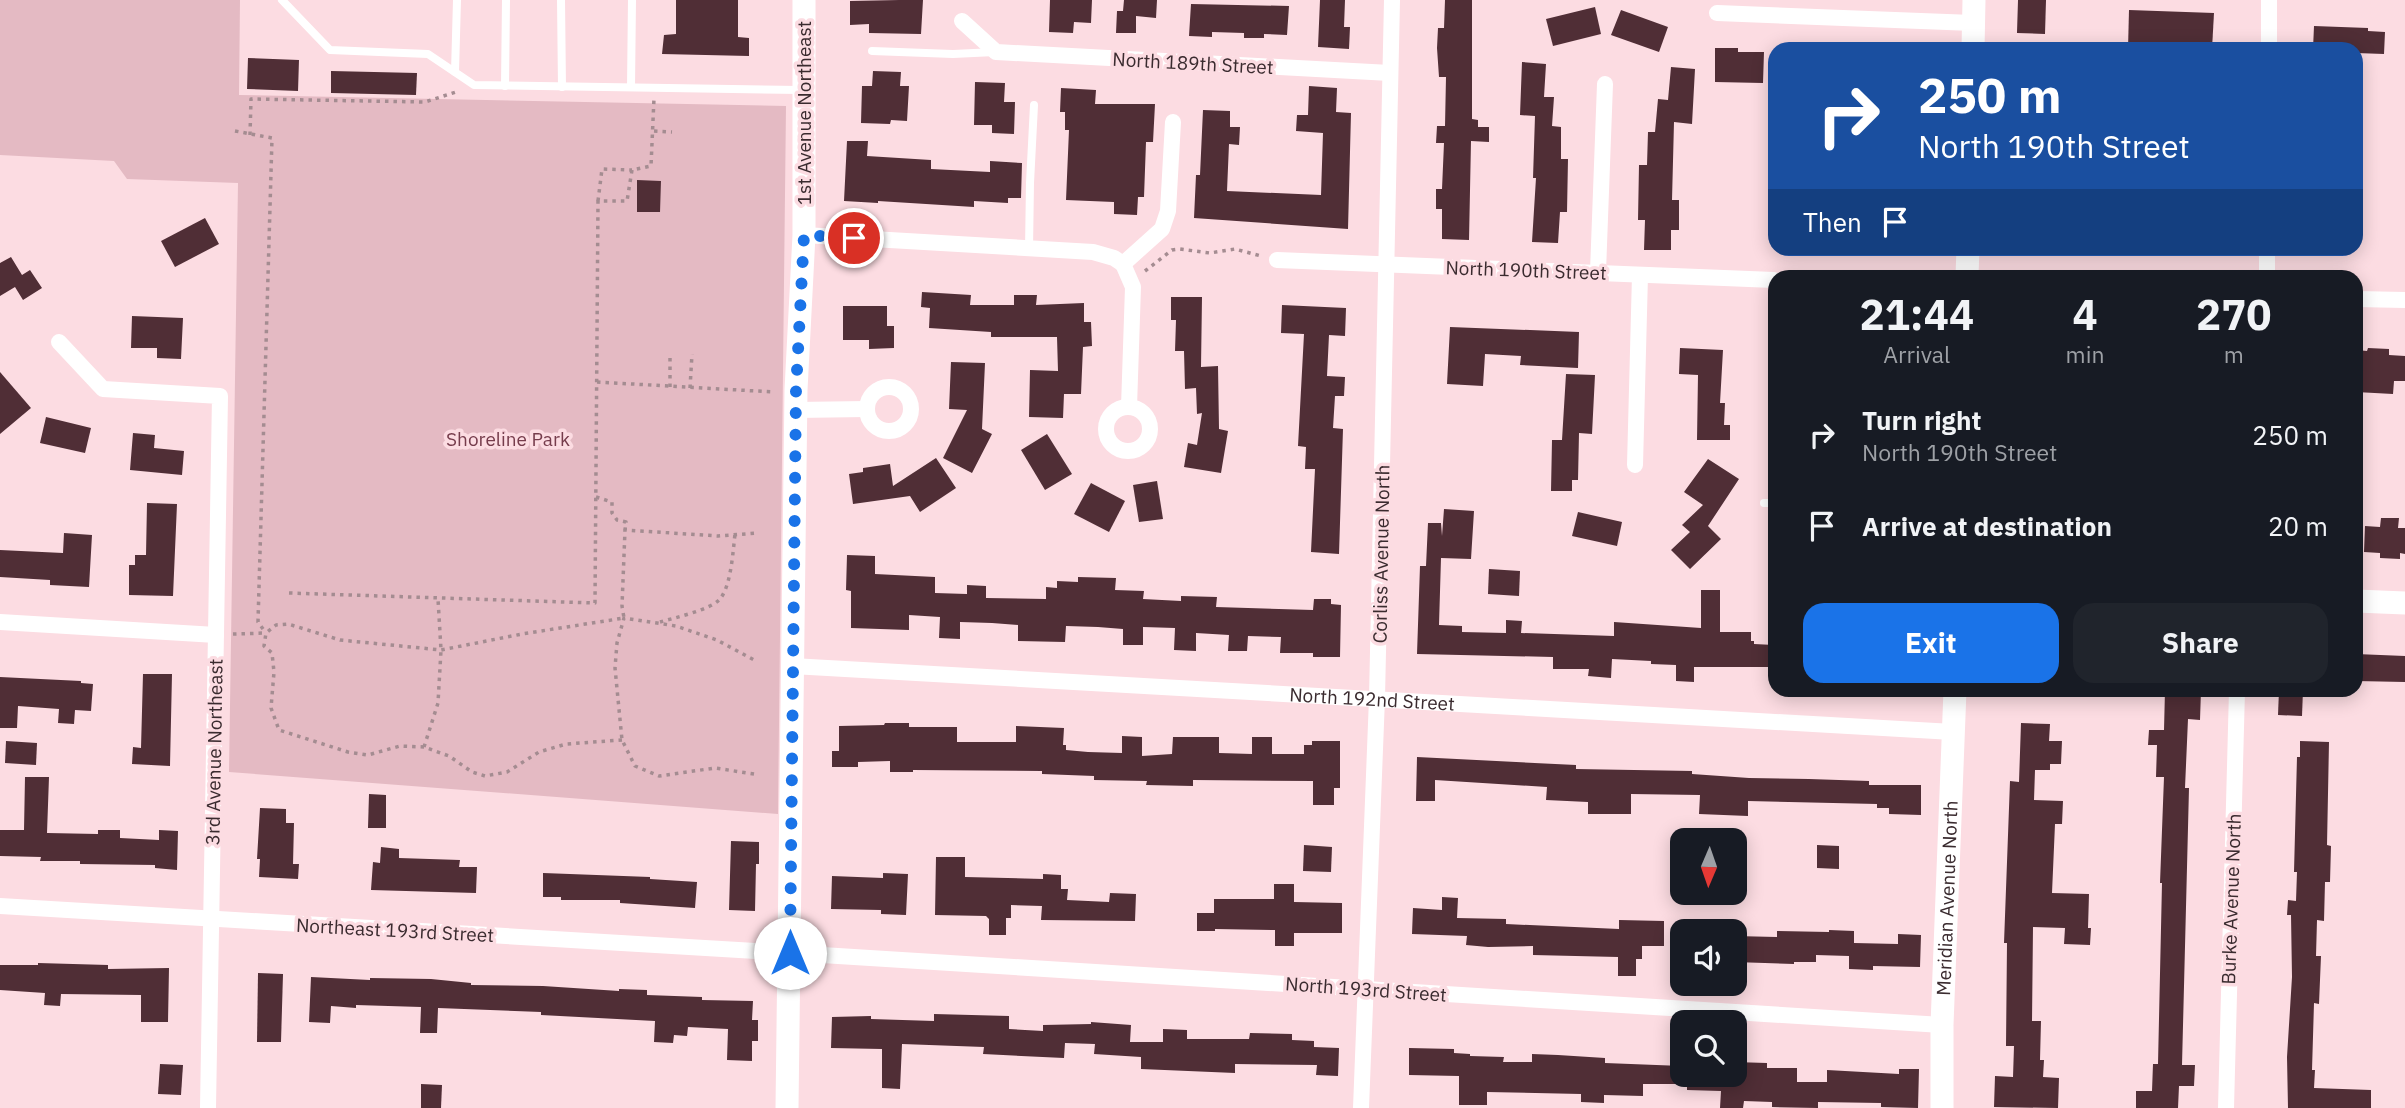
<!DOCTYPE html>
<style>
body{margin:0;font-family:"IBM Plex Sans",sans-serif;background:#20242c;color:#f1f3f6;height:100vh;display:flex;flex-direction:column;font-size:26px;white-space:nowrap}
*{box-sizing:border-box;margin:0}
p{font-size:23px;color:#9ea1a6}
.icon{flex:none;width:38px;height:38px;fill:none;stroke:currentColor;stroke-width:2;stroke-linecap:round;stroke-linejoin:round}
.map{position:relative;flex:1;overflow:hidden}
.drawer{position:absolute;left:1768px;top:270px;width:595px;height:427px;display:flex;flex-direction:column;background:#171b24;border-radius:21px;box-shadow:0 4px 18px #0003}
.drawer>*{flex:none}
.hud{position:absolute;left:1768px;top:42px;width:595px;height:214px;border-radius:21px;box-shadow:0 4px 18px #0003;background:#1a4fa0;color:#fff;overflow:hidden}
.needle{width:46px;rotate:182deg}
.controls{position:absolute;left:1670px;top:828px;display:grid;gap:14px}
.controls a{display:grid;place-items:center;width:77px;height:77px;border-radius:14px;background:#171b24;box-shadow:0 4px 18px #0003;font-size:35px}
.pin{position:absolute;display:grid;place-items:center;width:60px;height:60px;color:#fff;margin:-30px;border:4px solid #fff;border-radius:50%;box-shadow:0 2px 7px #0007}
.me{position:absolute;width:77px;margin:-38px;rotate:0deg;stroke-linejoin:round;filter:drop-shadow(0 0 5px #0008)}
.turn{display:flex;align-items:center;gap:24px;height:147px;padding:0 35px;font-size:32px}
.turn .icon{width:91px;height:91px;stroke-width:2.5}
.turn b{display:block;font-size:49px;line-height:60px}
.then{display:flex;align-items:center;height:66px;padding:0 35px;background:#0003;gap:14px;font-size:26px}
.eta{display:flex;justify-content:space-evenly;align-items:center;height:119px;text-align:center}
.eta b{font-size:42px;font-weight:700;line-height:49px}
.primary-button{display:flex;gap:14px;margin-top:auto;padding:14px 35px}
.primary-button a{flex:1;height:80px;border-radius:21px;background:#1a73e8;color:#fff;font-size:28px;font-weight:700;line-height:80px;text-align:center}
.primary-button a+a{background:#20242c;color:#f1f3f6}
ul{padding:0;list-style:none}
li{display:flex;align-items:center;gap:21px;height:91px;padding:0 35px}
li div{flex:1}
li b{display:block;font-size:26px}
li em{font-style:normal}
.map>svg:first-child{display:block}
.green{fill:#e4bac3}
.building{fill:#502e36}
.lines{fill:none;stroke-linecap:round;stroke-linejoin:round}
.path{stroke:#a48c91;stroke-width:3.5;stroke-dasharray:3.5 5;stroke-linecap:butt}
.lane{stroke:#fff;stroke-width:8}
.street{stroke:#fff;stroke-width:16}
.secondary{stroke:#fff;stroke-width:23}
.route{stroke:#1a73e8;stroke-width:12;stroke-dasharray:0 21.6}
.labels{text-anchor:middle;stroke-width:7;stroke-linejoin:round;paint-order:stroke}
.street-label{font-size:19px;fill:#3a2b2f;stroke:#fcdce2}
.park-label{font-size:19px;fill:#763c4c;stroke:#fcdce2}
</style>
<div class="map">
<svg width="2405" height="1108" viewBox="0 0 2405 1108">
<rect width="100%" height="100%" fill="#fcdce2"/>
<path class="green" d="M0 0H240L239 95 786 106 778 814 229 772 238 183 127 179 114 161 0 155Z"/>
<g class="building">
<path d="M676 0H738V37L749 38V56L662 54 664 35 676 34Z"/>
<path d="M899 0H923L921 34 869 33V24L850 25V1Z"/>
<path d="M1050 0H1092L1091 23 1074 22 1073 33 1049 32Z"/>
<path d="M1124 0H1157L1156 18 1136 16V33H1116L1117 11H1123Z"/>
<path d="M1320 0H1345L1344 27H1350L1349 49 1318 47Z"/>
<path d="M1445 0H1472V119L1478 120V127H1489V142L1471 141 1469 240 1442 239V209H1436V189H1442L1444 143H1436L1437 126H1445L1446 77H1439L1437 48 1438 28H1444Z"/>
<path d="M2018 0H2046L2045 34 2017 33Z"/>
<path d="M1191 4 1289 6 1287 35 1264 34V38H1244V33L1212 32V37L1189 36Z"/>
<path d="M1595 7 1601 34 1553 46 1546 19Z"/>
<path d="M1621 10 1668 27 1659 52 1611 35Z"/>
<path d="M2129 10 2214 13 2212 49H2128Z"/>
<path d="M2314 26 2368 28V31L2385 32 2384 54 2356 53V49H2313Z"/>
<path d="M1715 48H1738V52H1764L1763 83 1715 82Z"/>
<path d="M248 58 299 60 298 91 247 89Z"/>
<path d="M1522 62 1546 64 1544 97H1554L1552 126 1561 127V159H1568L1567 212H1560L1558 243 1532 242 1536 178H1533L1535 116 1520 115Z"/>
<path d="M1671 67 1695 69 1692 124 1674 122 1672 200H1679V230H1671V250H1644L1645 220H1638L1639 165H1647L1648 132H1655L1658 99 1668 100Z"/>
<path d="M331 71 417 73 416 95 331 93Z"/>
<path d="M873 71 901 72 900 86H909L907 121 891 120 890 124 861 123 862 86H872Z"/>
<path d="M975 82 1005 83 1004 102H1015L1014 134 992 133V125H974Z"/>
<path d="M1309 86 1337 88 1336 112 1351 113 1348 229 1194 218 1196 175H1200L1203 110 1230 111V127H1240L1239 145 1229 144 1227 191 1321 195 1323 133 1296 131 1297 115H1308Z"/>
<path d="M1061 88 1096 90 1095 104H1155L1153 142H1146L1144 197H1138L1137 215 1114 214V202L1066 200 1069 130H1065V112H1060Z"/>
<path d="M847 141H868L867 156 931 160V169L990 172V161L1022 163 1021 198H1008V203L974 201V207L878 201V203L844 201Z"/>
<path d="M637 180 661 181 660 212H637Z"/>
<path d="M205 218 219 244 175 267 161 241Z"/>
<path d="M11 257 22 275 30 270 42 288 23 300 15 287 0 296V263Z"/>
<path d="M922 292 971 295 970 305H1014V295H1037L1036 305 1084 303V322H1091L1092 346 1083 347 1081 394H1064L1063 418 1029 417 1030 370 1058 371 1057 337H991V332L929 328 930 308 921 307Z"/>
<path d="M1171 297H1202L1201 367 1218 366 1219 429 1228 431 1221 473 1184 467 1188 443 1197 445 1202 413 1197 414 1196 388 1185 389 1184 351H1175L1176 320H1171Z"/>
<path d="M1282 305 1346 308 1345 336 1329 335 1327 376 1345 377 1344 396H1335L1333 428 1343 429 1339 554 1311 552 1315 469H1305L1306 447 1298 446 1304 334 1281 333Z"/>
<path d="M843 306H887V326H894V348L869 349V340H843Z"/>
<path d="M132 316 183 318 181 359 157 358V348H131Z"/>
<path d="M1450 327 1579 332 1578 368 1520 365 1521 356 1485 354 1483 386 1447 384Z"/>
<path d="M1680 348 1723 350 1720 403H1725L1724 425H1730V440H1697L1698 375 1679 374Z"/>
<path d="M2368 348 2389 349V355L2405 356V381H2394L2393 394 2356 392V350L2367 351Z"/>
<path d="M951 362 985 363 982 429 992 434 972 473 943 458 967 410 949 409Z"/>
<path d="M0 372 31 408 0 434Z"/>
<path d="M1566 374 1595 375 1592 434 1579 433 1578 480H1572V491H1551L1552 440H1562Z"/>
<path d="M46 417 91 428 85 453 40 443Z"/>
<path d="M133 433 155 435 154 448 184 451 182 475 130 470Z"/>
<path d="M1047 434 1072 474 1045 490 1021 450Z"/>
<path d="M936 458 956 488 920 512 910 496 853 504 849 474 863 472V468L890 464 893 486Z"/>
<path d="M1708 459 1739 479 1708 526 1721 539 1690 569 1671 550 1690 532 1682 525 1703 505 1684 492Z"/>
<path d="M1157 481 1163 519 1139 522 1133 485Z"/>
<path d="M1091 483 1125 501 1109 532 1074 514Z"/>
<path d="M147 503 177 504 173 596 129 595V565H135V555H146Z"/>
<path d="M1444 509 1474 511 1471 559 1441 558 1439 625 1462 626V632L1506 633V620L1522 621 1521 633 1614 636V622L1701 628V590H1720V632H1751V641H1754V644L1774 645V667H1694V682L1676 681V665L1651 664V661L1612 659 1611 678 1588 676 1589 669H1553V657L1417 654 1420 566H1426L1428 523H1441L1442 536Z"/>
<path d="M1578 512 1622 522 1617 546 1572 536Z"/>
<path d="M2381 518H2399L2398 528H2405V554L2400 553V559L2380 558V553L2364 552 2365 526 2380 527Z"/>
<path d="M64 533 92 535 89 587 50 585V580L0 577V550L63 553Z"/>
<path d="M847 555 875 556V574L935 577V593L967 594V585L986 586V598L1046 599V587L1057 588V581L1078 582V577L1116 578 1115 590 1144 591 1143 599 1181 601V596L1217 597 1216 607 1313 610 1314 599H1331V604L1341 605 1340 657H1313V653H1280L1281 637 1248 636 1247 651H1228L1229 635 1196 633V651L1174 650 1175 628 1143 627V645H1123V629L1098 627 1066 626 1065 642 1018 641V625L992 623 960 622V639L939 638 940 617 909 615V630L851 628V591L846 590Z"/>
<path d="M1489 569 1520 571 1519 596 1488 594Z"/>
<path d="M2356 654 2405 656V682L2356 681Z"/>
<path d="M143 674H172L170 766 132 764 133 747 141 748Z"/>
<path d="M0 677 81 681V683L93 684 91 711 75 710 74 724 58 723 59 709 18 706 17 728H0Z"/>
<path d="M2165 690H2201L2200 720 2188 719 2185 788H2189L2182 1065H2195L2194 1086H2179L2178 1108H2136V1091H2152L2153 1064H2158L2162 883H2160L2164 777H2156L2157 745H2148L2149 730H2164Z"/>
<path d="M2279 690H2303L2302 716 2278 715Z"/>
<path d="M885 723H909V727H957V742H1016V726L1064 728 1063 745H1066V750L1088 752 1122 753V736L1142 737V756L1172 754 1173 737H1219V753L1252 754V737H1272V754H1304V745H1312V741H1340V788H1334V805H1313V781L1193 780V786L1146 785 1147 781 1094 780V776L1042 774V771L913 770V772H890V761L858 762V767H832V751H839V726L884 725Z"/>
<path d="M2021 723 2050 724 2049 741H2062L2061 764H2050V770H2035L2034 800 2063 801 2062 824H2055L2052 893 2089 894 2088 928H2091L2090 945 2064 944 2065 928 2033 927 2032 1021H2041L2040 1060H2044L2043 1077 2059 1078 2058 1108 1994 1107 1995 1076 2013 1077 2014 1046H2006L2007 943H2004L2010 781 2019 782Z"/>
<path d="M6 741 37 743 36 765 5 763Z"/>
<path d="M2300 741 2329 742 2327 845 2331 846 2330 882H2325L2324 921 2317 920 2316 956H2321L2319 1004 2314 1003 2312 1070H2315L2314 1088 2371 1090V1108H2288L2287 1057 2292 977 2291 915H2287L2288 900 2296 901 2297 872H2294L2297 757H2300Z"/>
<path d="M1417 757 1576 765V769L1692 771V774L1749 778 1809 779 1869 781V785H1921V815L1889 814V808H1877V804L1748 801V816L1699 814 1700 795 1631 794V814H1588V802L1546 800 1547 787 1435 780V801H1416Z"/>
<path d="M25 777H49L47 833 98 834V830H120V838L159 840V830L178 831 177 870 155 868V865L80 864V861H40L41 857 0 856V830H24Z"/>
<path d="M369 794 386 795V828H368Z"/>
<path d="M260 808 286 809V823H294L293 864H299L298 879 259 877 260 859H257Z"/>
<path d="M731 841 759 842V864H756L755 911 729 910Z"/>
<path d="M1304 845 1332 847 1331 872 1303 871Z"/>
<path d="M1817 845 1839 846V869L1817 868Z"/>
<path d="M381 847 399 849V858L460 860 459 867H477L476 893 371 890 373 862 380 863Z"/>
<path d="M936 857H965V877L1043 879V874L1061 875V889H1068L1067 900 1109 902 1110 893 1136 894 1135 921 1041 920 1042 906 1011 905V918H1006V935H989V919L986 916 935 915Z"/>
<path d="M543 873 650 877V879L697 882 695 908 620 903V900H561V897H543Z"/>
<path d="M883 873 908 874 906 915 881 914V910L831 909 832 876 883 878Z"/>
<path d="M1274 884H1294V902L1342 903V933H1294V946H1275V930L1215 929V931H1197V913H1214V899H1274Z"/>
<path d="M1442 897 1458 898 1457 918 1506 919V924L1619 929V920L1664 921V946H1642V959H1636V976H1618V957L1533 955V946L1488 947 1466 945 1467 936 1412 934 1413 908 1442 910Z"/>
<path d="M1829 930 1854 931V943L1898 944V934L1921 935 1920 967 1873 966V970L1849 969V956L1816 955V962H1794V964L1734 962V936L1777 937V931L1829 932Z"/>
<path d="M38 963 108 965V969L169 968 168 1022H141V995L61 994 60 1006 44 1005 45 993 0 990V965H38Z"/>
<path d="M258 973 283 974 281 1042H257Z"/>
<path d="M311 977 370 980V978L431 979 471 983V985L543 986 619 991V989L647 990V995L702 997V1000L753 1001 752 1020H758V1041H752V1061L727 1060 728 1029 688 1027 687 1036 674 1035 673 1043 654 1042 655 1021 541 1015V1012L438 1008 437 1033H420L421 1007 356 1005V1008L331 1006 330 1023 309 1022Z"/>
<path d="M934 1014 1009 1016V1029L1043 1031V1025L1091 1024V1022L1131 1025 1130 1042H1163V1029L1187 1030V1039H1249L1250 1033 1292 1034V1040L1314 1041V1047L1339 1048 1338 1076 1316 1075 1317 1065 1235 1064V1073L1141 1069V1057L1094 1054 1095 1044 1065 1043 1064 1058 983 1054 984 1047 902 1044 900 1089 882 1088V1049L831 1048 832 1017 871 1016V1019L934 1021Z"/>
<path d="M1409 1048 1454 1049V1053L1470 1054V1056L1504 1057 1503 1062H1532V1054L1558 1055 1605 1058V1063L1682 1066V1084H1643V1096L1604 1095V1103L1581 1102V1094L1487 1092V1105H1459V1076L1409 1075Z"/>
<path d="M1734 1062 1767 1063V1068H1797V1082H1827V1070L1899 1074V1069H1919L1918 1108 1881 1107V1103L1818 1102V1108L1772 1107V1102L1744 1101 1743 1108H1720L1721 1091 1687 1090V1074H1734Z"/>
<path d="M160 1064 183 1065 181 1095 158 1094Z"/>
<path d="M421 1084 442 1085 441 1108H421Z"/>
</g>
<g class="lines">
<g class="path">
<path d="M235 131 272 138 258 622 266 633"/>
<path d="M654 131 672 132"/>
<path d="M250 135 251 99 425 102 459 91"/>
<path d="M598 201 602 169 632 170"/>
<path d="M1145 271 1172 250 1180 249 1210 253 1235 249 1261 256"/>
<path d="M597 382 774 392"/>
<path d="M670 387V353"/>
<path d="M690 388 692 354"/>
<path d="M596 497 612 502V513L617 520 626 522 625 530"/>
<path d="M289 593 595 603 598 201H627L632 170 651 166 654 98"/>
<path d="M660 622C674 618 709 610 719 600 731 588 733 551 735 534"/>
<path d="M233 634 266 633"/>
<path d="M622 740 566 744 539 752 507 772 485 776 472 772 449 756 424 747 400 746 368 755 348 752 279 730 271 708 274 672 272 653 264 646 266 633 276 625 288 624 340 640 441 650 522 634 624 618 622 606 625 530 718 536 757 533"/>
<path d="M424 747 438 703 441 650 438 599"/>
<path d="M754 774 715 768 659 776 635 766 622 740 615 668 617 643 624 618 676 626 717 640 756 661"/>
</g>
<g class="lane">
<path d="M282 0 330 50 428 54 474 85 801 90"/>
<path d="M561 0 562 87"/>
<path d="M872 51 953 54 995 52"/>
<path d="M455 72 457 0"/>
<path d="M505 86 506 0"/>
<path d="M631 87 632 0"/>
<path d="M1029 249 1030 183 1034 105"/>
<path d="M1764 503H1774"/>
</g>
<g class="street">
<path d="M1717 13 1973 23"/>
<path d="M962 21 996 52 1390 73"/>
<path d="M2269 49V0"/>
<path d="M804 235 1093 252 1114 258 1123 264 1162 229 1168 211 1173 122"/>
<path d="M1277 260 1774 280"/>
<path d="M1123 264 1133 287 1129 407"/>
<path d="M1598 272 1605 84"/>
<path d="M2267 276V248"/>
<path d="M2356 299 2405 300"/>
<path d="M59 342 103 389 220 396 208 1108"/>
<circle cx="889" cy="409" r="22"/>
<circle cx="1128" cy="429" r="22"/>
<path d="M795 410 867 409"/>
<path d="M1635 465 1640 275"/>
<path d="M0 622 216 635"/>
<path id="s1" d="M792 666 1953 732"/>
<path d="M0 906 790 953 1942 1025"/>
<path d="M1361 1108 1377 698 1392 0"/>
<path d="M2226 1108 2237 690"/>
</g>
<g class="secondary">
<path d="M1973 49 1974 0"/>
<path d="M1967 276 1968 248"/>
<path d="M2356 601 2405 603"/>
<path d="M787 1108 796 390 804 235V0"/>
<path id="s2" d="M1942 1108V1025L1955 690"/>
</g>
</g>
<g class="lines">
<path class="route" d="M790 953 796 390 804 235 854 238"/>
</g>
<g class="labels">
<g class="street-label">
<text transform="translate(1193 63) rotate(3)" y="7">North 189th Street</text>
<text transform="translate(804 113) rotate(-90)" y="7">1st Avenue Northeast</text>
<text transform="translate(1526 270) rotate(2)" y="7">North 190th Street</text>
<text transform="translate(1381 554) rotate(-89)" y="7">Corliss Avenue North</text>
<text dy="7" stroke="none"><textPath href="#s1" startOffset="581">North 192nd Street</textPath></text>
<text transform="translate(214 752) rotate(-89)" y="7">3rd Avenue Northeast</text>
<text dy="7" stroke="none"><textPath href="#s2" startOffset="210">Meridian Avenue North</textPath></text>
<text transform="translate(2231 899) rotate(-88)" y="7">Burke Avenue North</text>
<text transform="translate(395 930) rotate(3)" y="7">Northeast 193rd Street</text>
<text transform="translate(1366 989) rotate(4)" y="7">North 193rd Street</text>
</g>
<g class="park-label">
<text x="508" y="446">Shoreline Park</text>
</g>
</g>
</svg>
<div class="controls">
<a><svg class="needle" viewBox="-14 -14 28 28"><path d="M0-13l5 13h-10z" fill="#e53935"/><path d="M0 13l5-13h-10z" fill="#9ea1a6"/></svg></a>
<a><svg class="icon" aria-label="sound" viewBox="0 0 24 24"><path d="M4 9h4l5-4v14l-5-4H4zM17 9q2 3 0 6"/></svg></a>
<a><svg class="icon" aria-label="search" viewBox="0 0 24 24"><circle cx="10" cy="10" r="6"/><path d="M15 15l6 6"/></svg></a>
</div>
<div class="pin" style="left:854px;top:238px;background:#d93025"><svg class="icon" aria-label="arrive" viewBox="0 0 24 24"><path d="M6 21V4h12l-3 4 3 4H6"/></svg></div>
<svg class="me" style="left:790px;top:953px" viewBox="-20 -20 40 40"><circle r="19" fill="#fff"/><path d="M0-13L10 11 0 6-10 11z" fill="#1a73e8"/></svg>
<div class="hud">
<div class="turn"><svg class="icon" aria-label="right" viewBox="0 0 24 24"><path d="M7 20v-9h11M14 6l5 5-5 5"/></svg><div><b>250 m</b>North 190th Street</div></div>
<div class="then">Then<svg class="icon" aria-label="arrive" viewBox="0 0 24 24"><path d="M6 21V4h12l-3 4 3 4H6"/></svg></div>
</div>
<section class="drawer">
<div class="eta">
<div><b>21:44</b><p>Arrival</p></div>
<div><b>4</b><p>min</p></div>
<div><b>270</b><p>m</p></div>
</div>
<ul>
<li><svg class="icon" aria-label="right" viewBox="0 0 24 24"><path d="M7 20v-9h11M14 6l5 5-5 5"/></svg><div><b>Turn right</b><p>North 190th Street</p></div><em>250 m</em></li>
<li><svg class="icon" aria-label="arrive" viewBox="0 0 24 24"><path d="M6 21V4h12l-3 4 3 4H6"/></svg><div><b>Arrive at destination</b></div><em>20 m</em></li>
</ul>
<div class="primary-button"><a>Exit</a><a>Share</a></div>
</section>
</div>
